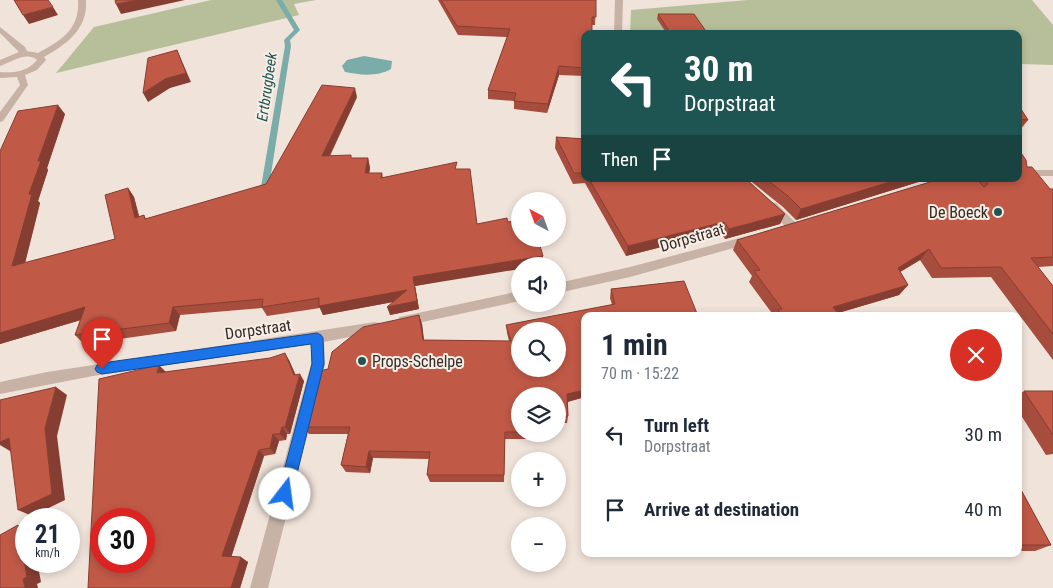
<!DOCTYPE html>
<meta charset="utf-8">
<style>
body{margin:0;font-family:"Roboto Condensed",sans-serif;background:#f6f6f7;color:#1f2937;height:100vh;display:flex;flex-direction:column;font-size:19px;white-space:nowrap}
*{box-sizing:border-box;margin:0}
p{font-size:16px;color:#747a83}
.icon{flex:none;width:28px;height:28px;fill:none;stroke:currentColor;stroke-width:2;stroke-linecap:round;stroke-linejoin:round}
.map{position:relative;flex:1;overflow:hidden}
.side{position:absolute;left:581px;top:312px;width:441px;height:245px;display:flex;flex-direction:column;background:#fff;border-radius:10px;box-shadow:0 2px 8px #0003}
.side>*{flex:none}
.top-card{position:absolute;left:581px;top:30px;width:441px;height:152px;border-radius:10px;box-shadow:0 2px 8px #0003;background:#1e5452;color:#fff;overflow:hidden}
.needle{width:32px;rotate:319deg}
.tools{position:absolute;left:511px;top:192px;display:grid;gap:10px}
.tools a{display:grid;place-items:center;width:55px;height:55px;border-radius:50%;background:#fff;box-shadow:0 2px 8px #0003;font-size:25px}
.speed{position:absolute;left:15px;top:508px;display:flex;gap:10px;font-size:25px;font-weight:700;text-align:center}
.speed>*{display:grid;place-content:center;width:65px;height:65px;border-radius:50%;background:#fff;box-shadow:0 2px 8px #0003;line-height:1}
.speed small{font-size:12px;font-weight:400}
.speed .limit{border:8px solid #d22;background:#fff;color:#111}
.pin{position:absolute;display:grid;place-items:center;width:42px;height:42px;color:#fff;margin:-51px -21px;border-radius:50% 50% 50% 0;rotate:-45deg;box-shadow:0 0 5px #0007}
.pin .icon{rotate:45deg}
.me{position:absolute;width:55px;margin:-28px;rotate:15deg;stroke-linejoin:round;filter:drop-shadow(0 0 4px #0008)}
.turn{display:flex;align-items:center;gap:18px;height:105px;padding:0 20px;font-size:22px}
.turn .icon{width:65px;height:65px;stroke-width:2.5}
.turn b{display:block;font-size:35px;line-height:42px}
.then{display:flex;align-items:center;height:48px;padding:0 20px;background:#0003;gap:10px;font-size:19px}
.round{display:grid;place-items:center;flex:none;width:52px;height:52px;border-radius:26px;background:#f6f6f7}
.summary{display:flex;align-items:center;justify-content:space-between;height:85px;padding:0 20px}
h1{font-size:30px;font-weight:700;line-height:38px}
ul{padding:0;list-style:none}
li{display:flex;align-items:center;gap:15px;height:75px;padding:0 20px}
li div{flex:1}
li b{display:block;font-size:19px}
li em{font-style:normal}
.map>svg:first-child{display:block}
.green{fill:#b6bf9a}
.water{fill:#7aaca9}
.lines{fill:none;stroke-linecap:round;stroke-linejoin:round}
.stream{fill:#7aaca9;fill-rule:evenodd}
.minor{fill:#c8b2a6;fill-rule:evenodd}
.wall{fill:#a64d3d}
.shaded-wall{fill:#873e32}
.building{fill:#c15947;stroke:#873e32;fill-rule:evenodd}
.route{fill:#1a73e8;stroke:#114b97}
.poi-dot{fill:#1e5452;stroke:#f8eee6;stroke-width:2}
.labels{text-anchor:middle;stroke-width:4;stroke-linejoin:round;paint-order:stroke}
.far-water-label{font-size:15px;font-style:italic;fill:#1e5452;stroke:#f8eee6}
.poi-label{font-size:16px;fill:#342a27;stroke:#f8eee6;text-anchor:end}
.street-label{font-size:16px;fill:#342a27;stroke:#f8eee6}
</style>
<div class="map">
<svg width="1053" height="588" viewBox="0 0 1053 588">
<rect width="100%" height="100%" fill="#f0e3da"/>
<g class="green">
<path d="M211 0H316L294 4 299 15 56 73 94 27Z"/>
<path d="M748 0H1032L1053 25V65L1019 64V34H630L631 10Z"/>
</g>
<path class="water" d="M364 56 392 61 391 69C377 77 360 75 345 72L342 66 347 60Z"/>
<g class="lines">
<path class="stream" d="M276 0H282L300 30 290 40 291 46 269 187 265 190 261 187 285 46 284 40 294 30Z"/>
<g class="minor">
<path d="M78 0H86C88 29 67 44 44 57L46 60 37 70 25 75 28 85 3 121 0 122V112L20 85 17 77 0 78V72C15 73 27 72 37 60 26 51 12 62 0 66V60L19 52 0 33V27L25 47 27 51 38 53C62 40 80 29 78 0Z"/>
<path d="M615 0H623L622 34H614Z"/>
<path d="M752 30H758L760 34H752Z"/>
<rect x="1019" y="170" width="34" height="6"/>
<path d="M772 202 776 203 797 224 799 227 797 230H789L768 209 766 206Z"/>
<path d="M751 235 757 239 755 242 630 277 558 293V283L630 267Z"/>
<path d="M520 291V301L404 326 399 325 398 321 399 317 404 316Z"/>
<path d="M375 322 380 323 382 327 380 331 324 342 325 364 268 588H250L311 364V344L93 376 0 394V382L47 372Z"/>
</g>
</g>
<g class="wall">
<path d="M438 0H596L595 25H592L585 34V76L559 75 547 113 514 109V101L488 99V90L507 37 458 35Z"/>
<path d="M658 14 708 34H667L657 19Z"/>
<path d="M357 97 330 156 352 158H368L370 168 369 173H382L383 178 458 169 477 224 508 222 543 256V265L537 266H520L415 286 419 309 390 315 393 302 323 315 320 308 267 316 262 308 180 315 176 331 84 344 75 335 81 320 0 344V151L65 114 47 168 48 170 38 201 40 203 25 263 115 239 128 188 134 197 139 217 144 215 146 219 266 184Z"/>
<path d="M1019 106 1028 120 1020 130H1019Z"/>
<path d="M556 137 585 139V179H746L785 214 780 224 725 239 720 232 626 256 585 183 573 184 555 148Z"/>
<path d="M1027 167 1050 189H1053V266L1038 267 1053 286V360L991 277 932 278 920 260 900 272 908 285 899 295 838 313 840 316H774L749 282 752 276 733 250 737 240 940 179H1019Z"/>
<path d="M748 179H928L796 220 783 207Z"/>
<path d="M684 281 585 397 568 402V416L567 423H558V396H520V434H529V439H505L504 482H430L427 475 429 459 373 458 370 473 346 472 341 465 348 434H309L304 427 328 369 419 315 422 324 424 340 509 341 507 333 506 325 612 305 610 298 611 289Z"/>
<path d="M289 360 295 375 304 381 290 434H287L286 440 279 441 275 454 264 456 231 557 248 562 240 588H88L166 372Z"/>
<path d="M1024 391H1053V454L1046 455 1019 412V395Z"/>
<path d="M1019 486 1051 545 1035 551H1019Z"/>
</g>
<g class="shaded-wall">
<path d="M138 0H185L121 14 116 4Z"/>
<path d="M53 7 58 15 29 24 23 15Z"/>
<path d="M177 50 191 82 170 88 148 102 143 93 165 79Z"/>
<path d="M559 66V75L547 113 548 104Z"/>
<path d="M355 88 357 97 325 165 322 156Z"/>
<path d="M58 105 65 114 47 168 48 170 38 201 40 203 22 275 12 266 38 161Z"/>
<path d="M368 158 370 168 368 183 365 173Z"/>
<path d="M900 179H928L796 220 801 209Z"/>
<path d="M128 188 134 197 142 227 135 218Z"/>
<path d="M785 214 780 224 725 239 729 229Z"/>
<path d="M724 222 720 232 626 256 628 246Z"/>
<path d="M929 249 920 260 890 278 898 268Z"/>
<path d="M543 256V265L537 266H520V269L415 286 419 309 390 315 387 307 417 301 413 277Z"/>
<path d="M908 285 899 295 828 316 833 307Z"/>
<path d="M407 290 409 299 323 315 319 306Z"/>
<path d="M85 307 94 316 0 344V333Z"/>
<path d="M173 307 180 315 176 331 169 323Z"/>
<path d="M419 315 422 324 425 349 423 340Z"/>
<path d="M285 353 289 360 298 380 300 374 304 381 290 434 285 427 294 375Z"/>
<path d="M159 365 167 373H157Z"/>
<path d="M56 387 67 395 57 436 65 500 32 516 18 510 45 428Z"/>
<path d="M585 390V397L566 402 567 394Z"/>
<path d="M282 427 287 434 286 440 280 434Z"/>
<path d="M273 434 279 441 275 454 270 448Z"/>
<path d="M9 438 21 445 10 451 0 445V442Z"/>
<path d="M259 450 264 456 230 561 222 556Z"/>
<path d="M369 451 373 458 370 473 366 467Z"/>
<path d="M18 525 26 529V561H37L41 582 37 584 38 588H25L23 579Z"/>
<path d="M241 557 248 562 240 588H231Z"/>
</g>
<g class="building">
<path d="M14 0H48L53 7 23 15Z"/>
<path d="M115 0H138L116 4Z"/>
<path d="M441 0H596V17H592V34H585V68L559 66 548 104 514 101 516 93 488 90 510 29 457 26Z"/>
<path d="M658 14H694L708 34H671Z"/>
<path d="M177 50 186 73 165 79 143 93 148 58Z"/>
<path d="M322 85 355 88 322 156 351 155V158H368L365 173H382L381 178 457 162 455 169H470L477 224 507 218 508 222 520 220V239H538L543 256 413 277 417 301 387 307 407 290 319 306V298L262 307 263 299 173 307 169 323 75 335 85 307 0 333V151L18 111 58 105 38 161H41L29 194H32L12 266 115 239 105 195 128 188 135 218 144 215 145 219 266 184Z"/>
<path d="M1019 106 1028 120 1019 119Z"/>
<path d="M556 137 585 139V173H574Z"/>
<path d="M1019 150 1026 160 1027 167H1032L1050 189H1053V257L1031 258 1053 286V334L1001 267 941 268 929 249 898 268 908 285 833 307 840 316H782L778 310 782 309 754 271 760 270 737 240 940 179H976L984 187 988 184 985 179H1019Z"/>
<path d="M589 179H746L785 214 729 229 724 222 628 246Z"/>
<path d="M766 179H900L801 209 788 196Z"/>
<path d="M684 281 698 316H585V390L567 394 568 416H558V396H520V432H505L504 475H427L430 452 369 451 366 467 341 465 350 427H304L319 371 328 369 332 352 363 327 419 315 423 340 511 341 506 325 615 304 611 289ZM520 331H558V369H520Z"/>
<path d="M285 353 294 375 300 374 285 427H282L280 434H273L270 448 259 450 222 556 241 557 231 588H88L99 379 159 365 157 373 270 358ZM101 519H144V561H101Z"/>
<path d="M56 387 45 428 52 494 18 510 9 438 0 442V400Z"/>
<path d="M1024 391H1053V435Z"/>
<path d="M1019 486 1051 545H1019Z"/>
<path d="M18 525 27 577 23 579 25 588H0V535Z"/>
</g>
<path class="route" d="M317 333 321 335 323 338 324 364 292 494 290 499 285 502 280 499 278 494 312 364 311 344 102 374 97 372 95 369 97 365 102 363Z"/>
<g class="poi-dot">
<circle cx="998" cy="212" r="5"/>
<circle cx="362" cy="361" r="5"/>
</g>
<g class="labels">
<g class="far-water-label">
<text transform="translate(267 87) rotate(-82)" y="5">Ertbrugbeek</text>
</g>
<g class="poi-label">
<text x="988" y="218">De Boeck</text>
<text x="372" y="367" text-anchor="start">Props-Schelpe</text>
</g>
<g class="street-label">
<text transform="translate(692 237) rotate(-16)" y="6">Dorpstraat</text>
<text transform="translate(258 329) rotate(-8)" y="6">Dorpstraat</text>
</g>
</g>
</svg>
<div class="tools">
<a><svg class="needle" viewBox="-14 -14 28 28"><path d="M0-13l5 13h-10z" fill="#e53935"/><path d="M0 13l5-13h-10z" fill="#747a83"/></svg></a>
<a><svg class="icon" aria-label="sound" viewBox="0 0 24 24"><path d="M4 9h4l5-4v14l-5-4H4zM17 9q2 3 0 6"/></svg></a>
<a><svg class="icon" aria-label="search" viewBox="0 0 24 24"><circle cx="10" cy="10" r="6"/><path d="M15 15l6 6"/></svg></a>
<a><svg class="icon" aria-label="layers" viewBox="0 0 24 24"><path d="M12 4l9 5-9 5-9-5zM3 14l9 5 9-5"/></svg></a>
<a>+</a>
<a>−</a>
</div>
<div class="speed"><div>21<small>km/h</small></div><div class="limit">30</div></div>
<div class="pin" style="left:102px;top:369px;background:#d93025"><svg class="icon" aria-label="arrive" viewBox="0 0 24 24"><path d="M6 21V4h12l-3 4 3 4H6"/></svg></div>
<svg class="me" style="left:285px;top:494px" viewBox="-20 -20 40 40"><circle r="19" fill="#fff"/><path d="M0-13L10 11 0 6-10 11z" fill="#1a73e8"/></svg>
<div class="top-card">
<div class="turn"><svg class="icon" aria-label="left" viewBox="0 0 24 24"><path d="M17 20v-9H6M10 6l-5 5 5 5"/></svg><div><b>30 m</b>Dorpstraat</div></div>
<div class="then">Then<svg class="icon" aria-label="arrive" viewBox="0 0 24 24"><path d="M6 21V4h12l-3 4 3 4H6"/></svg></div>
</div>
<section class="side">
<div class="summary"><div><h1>1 min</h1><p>70 m · 15:22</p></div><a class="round" style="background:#d93025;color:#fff"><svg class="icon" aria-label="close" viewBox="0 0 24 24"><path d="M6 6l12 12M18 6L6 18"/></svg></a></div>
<ul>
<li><svg class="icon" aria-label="left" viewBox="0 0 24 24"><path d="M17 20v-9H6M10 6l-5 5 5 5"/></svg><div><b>Turn left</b><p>Dorpstraat</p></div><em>30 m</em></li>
<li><svg class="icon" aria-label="arrive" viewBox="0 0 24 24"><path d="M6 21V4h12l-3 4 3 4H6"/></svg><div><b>Arrive at destination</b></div><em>40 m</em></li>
</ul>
</section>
</div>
